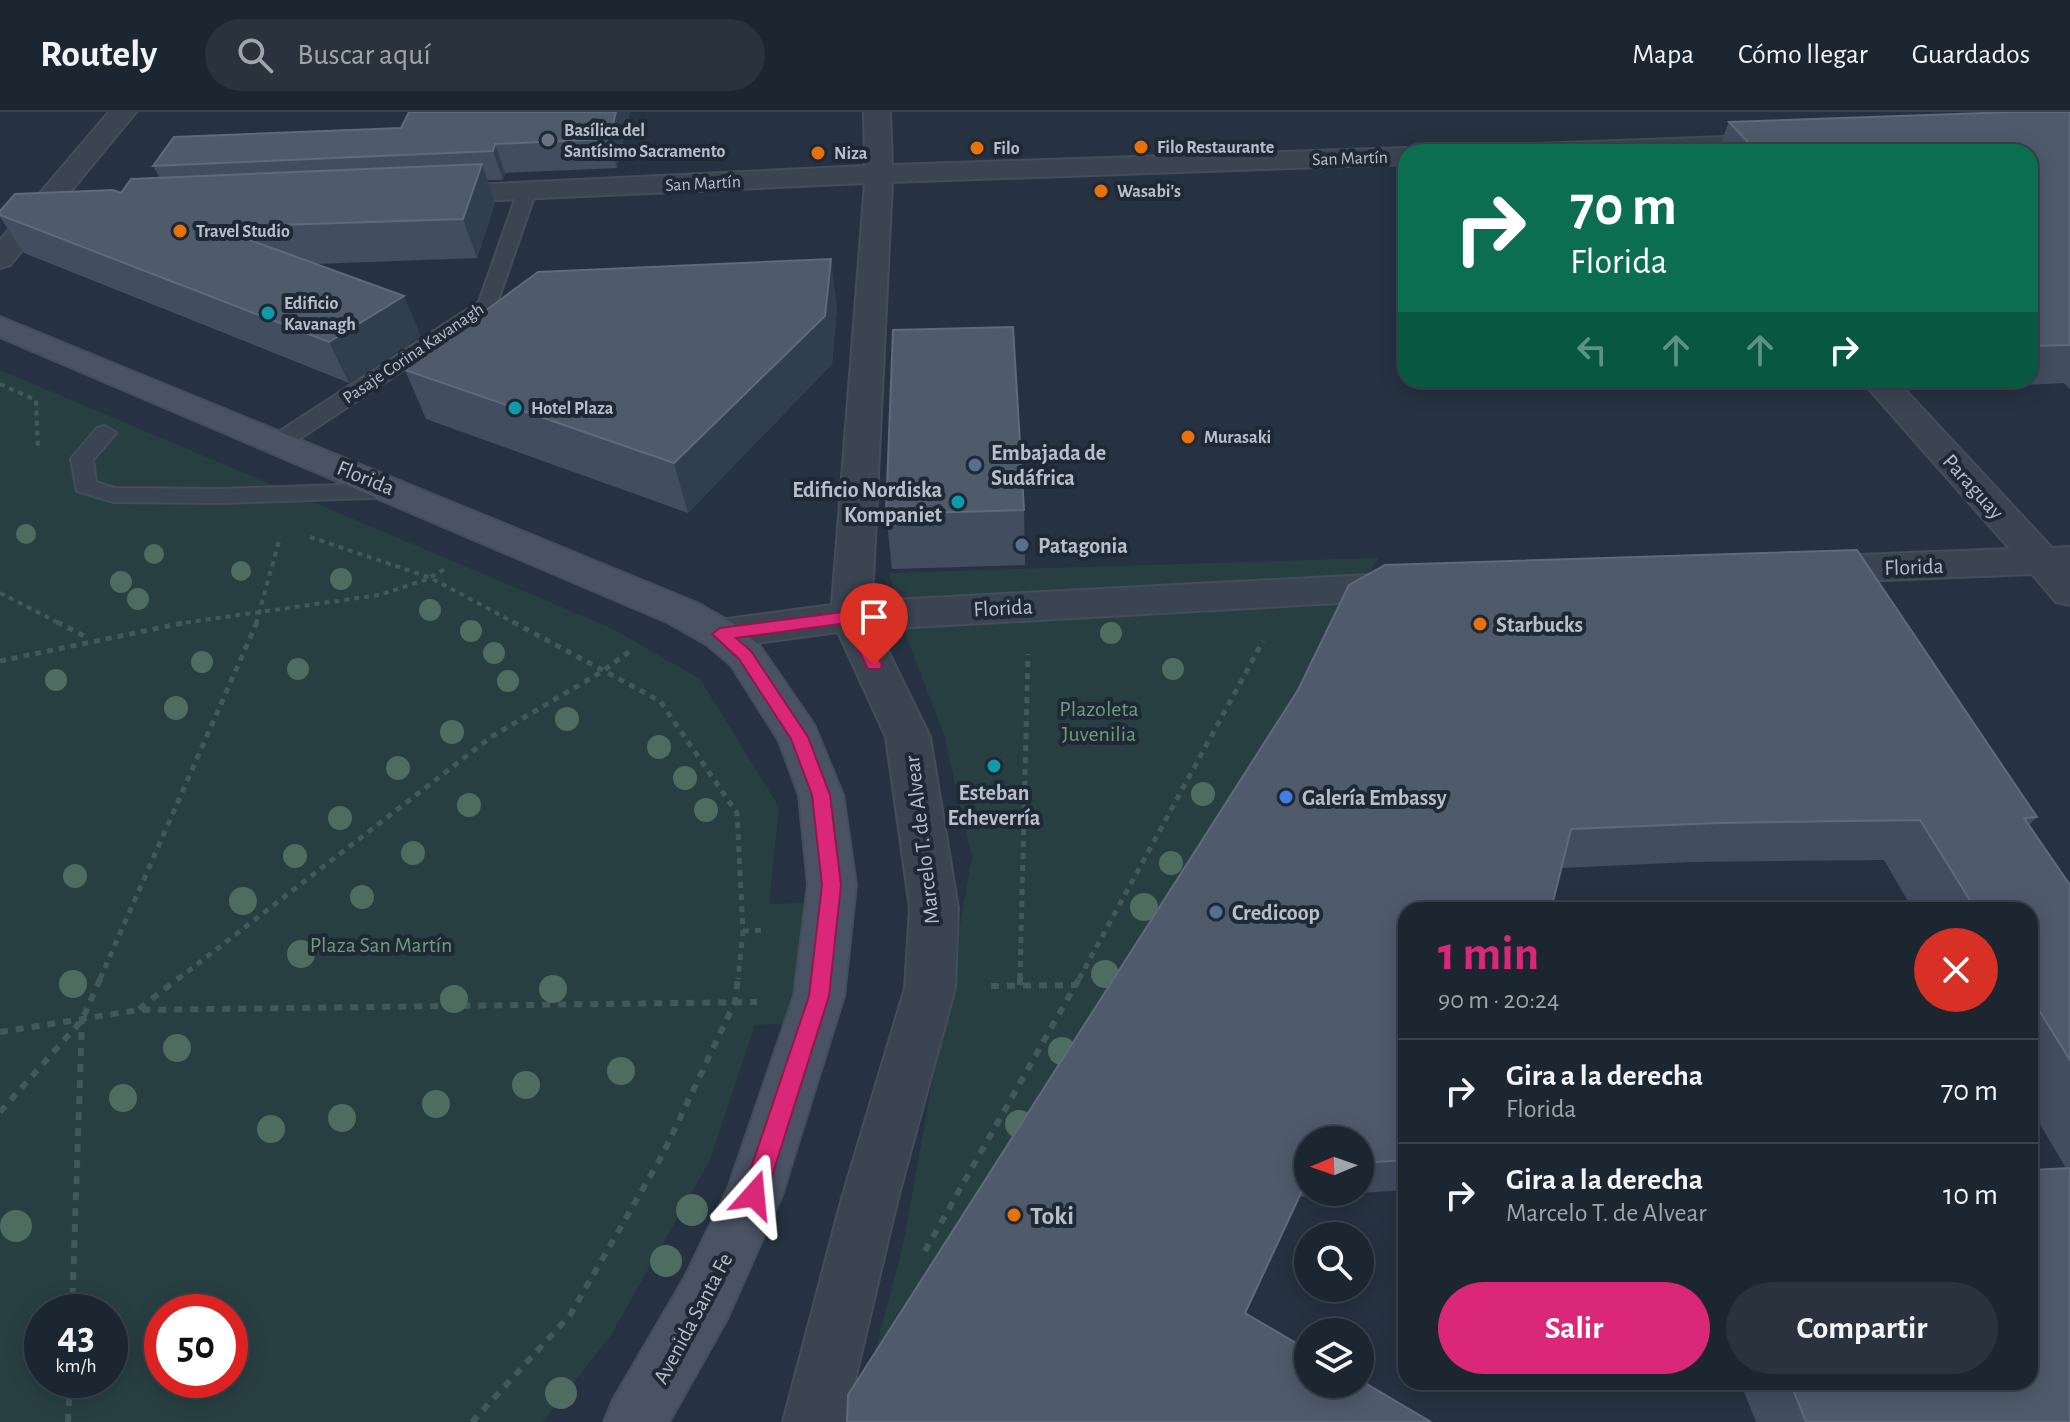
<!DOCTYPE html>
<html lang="es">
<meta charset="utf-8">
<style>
body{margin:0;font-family:"Alegreya Sans",sans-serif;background:#29323d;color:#f1f3f6;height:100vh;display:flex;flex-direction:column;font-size:30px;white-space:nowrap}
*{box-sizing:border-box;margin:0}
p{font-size:26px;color:#a0a5ab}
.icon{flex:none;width:44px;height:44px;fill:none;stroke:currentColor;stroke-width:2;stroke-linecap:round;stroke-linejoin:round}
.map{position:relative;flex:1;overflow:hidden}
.details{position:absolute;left:1398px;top:790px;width:640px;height:488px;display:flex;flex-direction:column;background:#1c2631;border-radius:24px;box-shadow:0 4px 20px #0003,0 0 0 2px #3a434d}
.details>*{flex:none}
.guide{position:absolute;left:1398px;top:32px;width:640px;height:244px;border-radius:24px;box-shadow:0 4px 20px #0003,0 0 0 2px #3a434d;background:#0b6e4f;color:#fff;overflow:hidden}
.needle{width:52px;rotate:268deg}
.tools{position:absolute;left:1294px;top:1014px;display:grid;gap:16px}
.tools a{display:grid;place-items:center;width:80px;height:80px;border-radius:50%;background:#1c2631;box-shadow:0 4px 20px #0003,0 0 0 2px #3a434d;font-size:40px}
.speed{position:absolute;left:24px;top:1182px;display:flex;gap:16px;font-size:40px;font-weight:700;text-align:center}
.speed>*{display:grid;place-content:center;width:104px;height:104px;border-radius:50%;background:#1c2631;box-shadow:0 4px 20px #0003,0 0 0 2px #3a434d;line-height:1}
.speed small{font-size:20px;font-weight:400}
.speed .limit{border:12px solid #d22;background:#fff;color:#111}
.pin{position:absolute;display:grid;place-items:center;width:68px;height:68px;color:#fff;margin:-82px -34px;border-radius:50% 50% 50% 0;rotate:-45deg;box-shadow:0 0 8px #0007}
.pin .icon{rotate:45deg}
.me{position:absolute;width:88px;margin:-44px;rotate:18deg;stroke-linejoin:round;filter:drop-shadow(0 0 6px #0008)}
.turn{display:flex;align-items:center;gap:28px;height:168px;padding:0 40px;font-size:36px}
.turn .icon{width:104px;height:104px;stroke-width:2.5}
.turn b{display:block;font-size:56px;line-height:68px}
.lanes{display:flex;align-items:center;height:76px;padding:0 40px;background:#0003;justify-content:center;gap:40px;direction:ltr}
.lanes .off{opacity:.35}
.round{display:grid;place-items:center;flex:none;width:84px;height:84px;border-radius:42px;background:#29323d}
.summary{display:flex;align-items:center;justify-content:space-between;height:136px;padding:0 40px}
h1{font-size:48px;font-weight:600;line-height:60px;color:#db2777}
.action{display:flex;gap:16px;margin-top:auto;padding:16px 40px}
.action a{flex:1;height:92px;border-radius:48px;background:#db2777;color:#fff;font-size:32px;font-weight:600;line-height:92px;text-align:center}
.action a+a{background:#29323d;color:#f1f3f6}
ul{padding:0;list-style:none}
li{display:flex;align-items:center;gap:24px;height:104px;padding:0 40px;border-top:2px solid #3a434d}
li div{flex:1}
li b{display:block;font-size:30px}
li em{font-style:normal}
header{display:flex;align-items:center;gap:48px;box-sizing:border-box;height:112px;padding:0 40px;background:#1c2631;border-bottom:2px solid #3a434d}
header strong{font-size:38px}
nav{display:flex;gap:44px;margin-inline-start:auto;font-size:28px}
.search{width:560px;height:72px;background:#29323d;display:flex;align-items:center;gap:20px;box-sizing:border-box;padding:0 28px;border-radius:44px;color:#a0a5ab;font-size:30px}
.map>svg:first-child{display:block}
.green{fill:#283f42;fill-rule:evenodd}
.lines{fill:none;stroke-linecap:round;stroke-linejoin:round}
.lane-casing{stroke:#444d5a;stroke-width:4}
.street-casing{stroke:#444d5a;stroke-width:4}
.secondary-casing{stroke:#444d5a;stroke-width:4}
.path-far2{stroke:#42585a;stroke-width:4;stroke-dasharray:5 5;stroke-linecap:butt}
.path-far1{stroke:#42585a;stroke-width:5;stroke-dasharray:6 6;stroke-linecap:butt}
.path{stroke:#42585a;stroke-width:6;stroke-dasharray:8 8;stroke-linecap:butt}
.lane{fill:#3b4451;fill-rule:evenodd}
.street{fill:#3b4451;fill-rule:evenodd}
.secondary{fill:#495364;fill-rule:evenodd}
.tree{fill:#4e6c60}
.wall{fill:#424e5f;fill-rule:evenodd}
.shaded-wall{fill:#313e4e}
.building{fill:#4f5b6b;stroke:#5f6a7a;stroke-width:2}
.route{fill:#db2777;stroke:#8e194d;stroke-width:2}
.worship-dot{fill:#6b7280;stroke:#1f2936;stroke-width:3}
.food-dot{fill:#e8710a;stroke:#1f2936;stroke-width:3}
.culture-dot{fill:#0f9aa8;stroke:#1f2936;stroke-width:3}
.service-dot{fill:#5c6f8a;stroke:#1f2936;stroke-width:3}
.shop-dot{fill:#3f7fe0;stroke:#1f2936;stroke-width:3}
.labels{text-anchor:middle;stroke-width:8;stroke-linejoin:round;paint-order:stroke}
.far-poi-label{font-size:18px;font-weight:bold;fill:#b8bfcb;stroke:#1f2936;text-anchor:start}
.far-street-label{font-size:18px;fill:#b8bfcb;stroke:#1f2936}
.poi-label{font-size:22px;font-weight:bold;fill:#b8bfcb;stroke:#1f2936;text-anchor:start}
.street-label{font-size:22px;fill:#b8bfcb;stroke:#1f2936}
.park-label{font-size:22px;fill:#6f9c79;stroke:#1f2936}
.near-poi-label{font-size:26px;font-weight:bold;fill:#b8bfcb;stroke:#1f2936;text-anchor:start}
</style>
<header>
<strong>Routely</strong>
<div class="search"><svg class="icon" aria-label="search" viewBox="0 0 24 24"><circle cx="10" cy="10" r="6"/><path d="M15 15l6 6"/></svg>Buscar aquí</div>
<nav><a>Mapa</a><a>Cómo llegar</a><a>Guardados</a></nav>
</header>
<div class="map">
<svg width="2070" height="1310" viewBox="0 0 2070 1310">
<rect width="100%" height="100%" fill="#263241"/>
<g class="green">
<path d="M0 258 611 516 700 567 779 695 769 792 809 791 798 911 755 913 710 1048 611 1223 543 1310H0ZM42 1200H110V1268H42ZM162 1200H230V1268H162Z"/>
<path d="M1378 446 858 1304 903 1134 972 745 944 623 907 526 889 461Z"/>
</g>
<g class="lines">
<defs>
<g id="lane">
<path d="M527 74 536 79 495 197 287 335H271L268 330 271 325 479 190 518 79Z"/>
<path d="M105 314 116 321 93 348 96 370 114 376 222 377 397 371 405 373 409 378 405 383 397 385 222 391 113 390 77 379 71 347 97 316Z"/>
</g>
<g id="street">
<path d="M109 0H136L10 153 0 156V128Z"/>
<path d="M864 0H890L892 53 1406 36 1417 40H1406V52L892 70 872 489 1408 461 1422 465 1427 474 1422 483 1408 487 877 517 930 625 958 796 955 876 898 1086 845 1310H783L842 1086 905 876 910 796 886 625 838 520 720 536 706 532 700 522 706 512 720 508 832 493 865 71 433 91 423 89 419 83 423 77 433 75 865 54Z"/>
<path d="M1777 23 1786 25 1790 31 1786 37 1749 40H1523L1527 34 1536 32Z"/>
<path d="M1861 268H1896L2052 436 2070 435V493L2056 490 2032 462 1808 471 1794 467 1789 458 1794 449 1808 445 2010 437Z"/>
</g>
<path id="secondary" d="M0 205 697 491 734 512 759 533 814 613 843 683 856 773 844 884 782 1083 727 1207 669 1310H604L613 1288 685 1165 729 1074 794 884 808 773 799 683 779 629 731 553 706 532 669 511 0 225Z"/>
</defs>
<use href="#lane" class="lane-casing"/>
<use href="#street" class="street-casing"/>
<use href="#secondary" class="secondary-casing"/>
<g class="path-far2">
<path d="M0 272 36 288 38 338"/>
<path d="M310 425 431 466 517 512"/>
<path d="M0 481 61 512"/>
<path d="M176 512 379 483 425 468 447 456"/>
<path d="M256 512 280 425"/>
</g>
<g class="path-far1">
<path d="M57 510 88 526"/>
<path d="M513 510 660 589 737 701 743 819 738 867"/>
<path d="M0 549 188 510"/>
<path d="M743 819 766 818"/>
<path d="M100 867 257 510"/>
<path d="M178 867 491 625 603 559 634 536"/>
<path d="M1020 867 1028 542"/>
<path d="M1079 867 1263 529"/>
</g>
<g class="path">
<path d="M1020 873V865"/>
<path d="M991 874 1076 873"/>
<path d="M139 897 180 865"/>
<path d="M0 920 138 898 757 890"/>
<path d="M0 1000 82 908 101 865"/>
<path d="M925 1139 1080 865"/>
<path d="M72 1200 82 909"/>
<path d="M68 1310 70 1268"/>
<path d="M472 1310 570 1203 663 1042 735 890 738 865"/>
</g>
<use href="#lane" class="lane"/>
<use href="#street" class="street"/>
<use href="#secondary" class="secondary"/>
</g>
<g class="tree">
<circle cx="26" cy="422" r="10"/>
<circle cx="154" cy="442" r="10"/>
<circle cx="241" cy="459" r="10"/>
<circle cx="341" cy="467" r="11"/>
<circle cx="121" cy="470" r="11"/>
<circle cx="138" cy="487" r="11"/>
<circle cx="430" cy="498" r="11"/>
<circle cx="471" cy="519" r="11"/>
<circle cx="1111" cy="521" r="11"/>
<circle cx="494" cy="541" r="11"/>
<circle cx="202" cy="550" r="11"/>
<circle cx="298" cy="557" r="11"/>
<circle cx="1173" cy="557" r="11"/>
<circle cx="56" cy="568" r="11"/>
<circle cx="508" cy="569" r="11"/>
<circle cx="176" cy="596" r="12"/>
<circle cx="567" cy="607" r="12"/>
<circle cx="452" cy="620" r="12"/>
<circle cx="659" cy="635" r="12"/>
<circle cx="398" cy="656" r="12"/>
<circle cx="685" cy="666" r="12"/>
<circle cx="1203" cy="682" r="12"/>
<circle cx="469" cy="693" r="12"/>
<circle cx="706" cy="698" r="12"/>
<circle cx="340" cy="706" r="12"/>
<circle cx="413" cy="741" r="12"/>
<circle cx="295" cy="744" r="12"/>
<circle cx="1171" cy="751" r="12"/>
<circle cx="75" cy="764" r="12"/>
<circle cx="362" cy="785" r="12"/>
<circle cx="243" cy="789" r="14"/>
<circle cx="1144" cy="795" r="14"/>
<circle cx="301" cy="842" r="14"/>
<circle cx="1105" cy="862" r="14"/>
<circle cx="73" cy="872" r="14"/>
<circle cx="553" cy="877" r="14"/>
<circle cx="454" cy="887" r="14"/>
<circle cx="177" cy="936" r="14"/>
<circle cx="1062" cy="939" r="14"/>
<circle cx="621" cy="959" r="14"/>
<circle cx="526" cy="973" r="14"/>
<circle cx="123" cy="986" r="14"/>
<circle cx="436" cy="992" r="14"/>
<circle cx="342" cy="1006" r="14"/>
<circle cx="1019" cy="1012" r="14"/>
<circle cx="271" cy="1017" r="14"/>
<circle cx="692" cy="1098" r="16"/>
<circle cx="16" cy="1114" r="16"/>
<circle cx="666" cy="1149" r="16"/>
<circle cx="561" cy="1281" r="16"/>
</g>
<g class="wall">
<path d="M409 0H630L617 56 505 61 503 68H487L495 91 477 146 316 152 421 224 349 271 24 141 0 105V99L121 81 160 66 153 54 401 16Z"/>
<path d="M1979 0H2070V277L2064 271 1929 278 1918 268H2030V40H1717L1729 10 1980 1Z"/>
<path d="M837 195 832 252 688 401 426 307 405 258Z"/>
<path d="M1024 398 1025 453 892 457 886 402Z"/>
<path d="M1298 578 2037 705 2029 713 2070 773V1310H1756L1740 1270H2030L2066 1056 2030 996V798H1913L1884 748 1692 750 1562 756 1406 798V1078L1300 1085 1246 1201 847 1310ZM1308 1028H1360V1080H1308Z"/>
</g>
<g class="shaded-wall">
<path d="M616 0H630L617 56 609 27Z"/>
<path d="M495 32 505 61 503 68 493 39Z"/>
<path d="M482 52 495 91 477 146 463 107Z"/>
<path d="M831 147 837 195 832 252 688 401 674 351Z"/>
<path d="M404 184 421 224 349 271 329 230Z"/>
</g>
<g class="building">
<path d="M409 0H616L609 27 495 32 493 39 153 54 174 25 401 16Z"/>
<path d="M2013 0H2070V233L2030 234V40H1757L1729 10Z"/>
<path d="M482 52 463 107 214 115 404 184 329 230 0 103V99L15 82 113 78 121 81 131 67Z"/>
<path d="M831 147 825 204 674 351 405 258 538 160Z"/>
<path d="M1013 215 1024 398 886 402 893 218Z"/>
<path d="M1857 438 2037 705 2024 706 2070 773V948L2030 884V798H1976L1920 708 1719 711 1571 717 1551 798H1406V1048L1360 1051V1028H1308V1066L1245 1201 1308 1238V1272H1360V1268L1431 1310H847L848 1283 1298 578 1349 473 1385 453Z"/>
<path d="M2070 1056V1310H1806L1790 1270H2030V1058Z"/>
</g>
<path class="route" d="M851 499 859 504 882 553 880 557H868L846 511 736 526 751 539 808 625 830 683 841 773 829 884 766 1083 762 1091 754 1094 746 1091 742 1083 809 884 822 773 812 683 791 627 739 547 712 522 720 516Z"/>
<circle class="worship-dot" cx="548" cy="28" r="8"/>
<g class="food-dot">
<circle cx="1141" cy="35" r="8"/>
<circle cx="977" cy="36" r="8"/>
<circle cx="818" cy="41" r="8"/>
<circle cx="1101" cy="79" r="8"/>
<circle cx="180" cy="119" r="8"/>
<circle cx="1188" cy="325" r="8"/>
<circle cx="1480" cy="512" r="8"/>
<circle cx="1014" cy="1103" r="8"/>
</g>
<g class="culture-dot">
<circle cx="268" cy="201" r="8"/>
<circle cx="515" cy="296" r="8"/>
<circle cx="958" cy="390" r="8"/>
<circle cx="994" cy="654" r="8"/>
</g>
<g class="service-dot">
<circle cx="975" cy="353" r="8"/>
<circle cx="1022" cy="433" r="8"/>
<circle cx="1216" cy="800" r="8"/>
</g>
<circle class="shop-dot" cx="1286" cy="685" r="8"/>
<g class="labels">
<g class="far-poi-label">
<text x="564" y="24">Basílica del<tspan x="564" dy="21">Santísimo Sacramento</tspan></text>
<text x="1157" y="41">Filo Restaurante</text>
<text x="993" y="42">Filo</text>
<text x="834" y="47">Niza</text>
<text x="1117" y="85">Wasabi's</text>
<text x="196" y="125">Travel Studio</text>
<text x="284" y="197">Edificio<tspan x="284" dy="21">Kavanagh</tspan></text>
<text x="531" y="302">Hotel Plaza</text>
<text x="1204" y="331">Murasaki</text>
</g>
<g class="far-street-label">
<text transform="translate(1350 46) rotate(-2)" y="6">San Martín</text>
<text transform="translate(703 71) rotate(-3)" y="6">San Martín</text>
<text transform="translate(413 241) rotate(-34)" y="6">Pasaje Corina Kavanagh</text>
</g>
<g class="poi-label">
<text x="991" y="348">Embajada de<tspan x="991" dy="25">Sudáfrica</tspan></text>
<text x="942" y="385" text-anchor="end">Edificio Nordiska<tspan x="942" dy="25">Kompaniet</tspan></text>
<text x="1038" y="441">Patagonia</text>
<text x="1496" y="520">Starbucks</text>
<text x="994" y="688" text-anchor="middle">Esteban<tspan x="994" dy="25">Echeverría</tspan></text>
<text x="1302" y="693">Galería Embassy</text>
<text x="1232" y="808">Credicoop</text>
</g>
<g class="street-label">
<text transform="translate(366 365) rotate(22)" y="8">Florida</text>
<text transform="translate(1974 374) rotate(48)" y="8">Paraguay</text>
<text transform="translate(1914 454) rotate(-2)" y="8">Florida</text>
<text transform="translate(1003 495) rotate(-3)" y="8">Florida</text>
<text transform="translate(921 728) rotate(-97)" y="8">Marcelo T. de Alvear</text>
<text transform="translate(692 1206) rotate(-62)" y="8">Avenida Santa Fe</text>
</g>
<g class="park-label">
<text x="1099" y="604">Plazoleta<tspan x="1099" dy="25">Juvenilia</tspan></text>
<text x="381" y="840">Plaza San Martín</text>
</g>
<g class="near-poi-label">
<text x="1030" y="1112">Toki</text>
</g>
</g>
</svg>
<div class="tools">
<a><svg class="needle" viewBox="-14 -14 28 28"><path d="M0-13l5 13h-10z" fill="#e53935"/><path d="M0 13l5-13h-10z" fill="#a0a5ab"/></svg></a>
<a><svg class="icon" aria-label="search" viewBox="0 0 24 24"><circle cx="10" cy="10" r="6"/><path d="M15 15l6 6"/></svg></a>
<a><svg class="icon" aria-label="layers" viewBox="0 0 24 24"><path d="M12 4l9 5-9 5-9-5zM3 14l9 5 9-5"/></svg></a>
</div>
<div class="speed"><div>43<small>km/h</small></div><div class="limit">50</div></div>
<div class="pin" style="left:874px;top:553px;background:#d93025"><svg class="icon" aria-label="arrive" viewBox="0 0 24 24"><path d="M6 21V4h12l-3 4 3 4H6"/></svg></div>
<svg class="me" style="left:754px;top:1083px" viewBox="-20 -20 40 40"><path d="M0-17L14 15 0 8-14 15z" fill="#db2777" stroke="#fff" stroke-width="4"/></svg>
<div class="guide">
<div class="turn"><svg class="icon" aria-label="right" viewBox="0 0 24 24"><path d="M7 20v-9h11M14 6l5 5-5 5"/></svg><div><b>70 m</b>Florida</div></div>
<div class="lanes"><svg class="icon off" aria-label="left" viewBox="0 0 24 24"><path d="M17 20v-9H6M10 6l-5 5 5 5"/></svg><svg class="icon off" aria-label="ahead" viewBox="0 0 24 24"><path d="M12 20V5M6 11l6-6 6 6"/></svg><svg class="icon off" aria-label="ahead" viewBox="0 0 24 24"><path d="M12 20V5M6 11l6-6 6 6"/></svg><svg class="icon" aria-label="right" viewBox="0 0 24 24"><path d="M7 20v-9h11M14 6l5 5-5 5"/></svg></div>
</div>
<section class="details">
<div class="summary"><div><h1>1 min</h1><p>90 m · 20:24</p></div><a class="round" style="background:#d93025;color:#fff"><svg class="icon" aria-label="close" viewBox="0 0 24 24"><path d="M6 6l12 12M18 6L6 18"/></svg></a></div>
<ul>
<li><svg class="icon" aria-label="right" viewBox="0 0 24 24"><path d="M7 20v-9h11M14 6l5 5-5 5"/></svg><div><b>Gira a la derecha</b><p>Florida</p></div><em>70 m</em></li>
<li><svg class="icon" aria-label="right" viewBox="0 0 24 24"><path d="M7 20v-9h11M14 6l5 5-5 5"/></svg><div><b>Gira a la derecha</b><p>Marcelo T. de Alvear</p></div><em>10 m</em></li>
</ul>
<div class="action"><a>Salir</a><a>Compartir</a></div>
</section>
</div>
